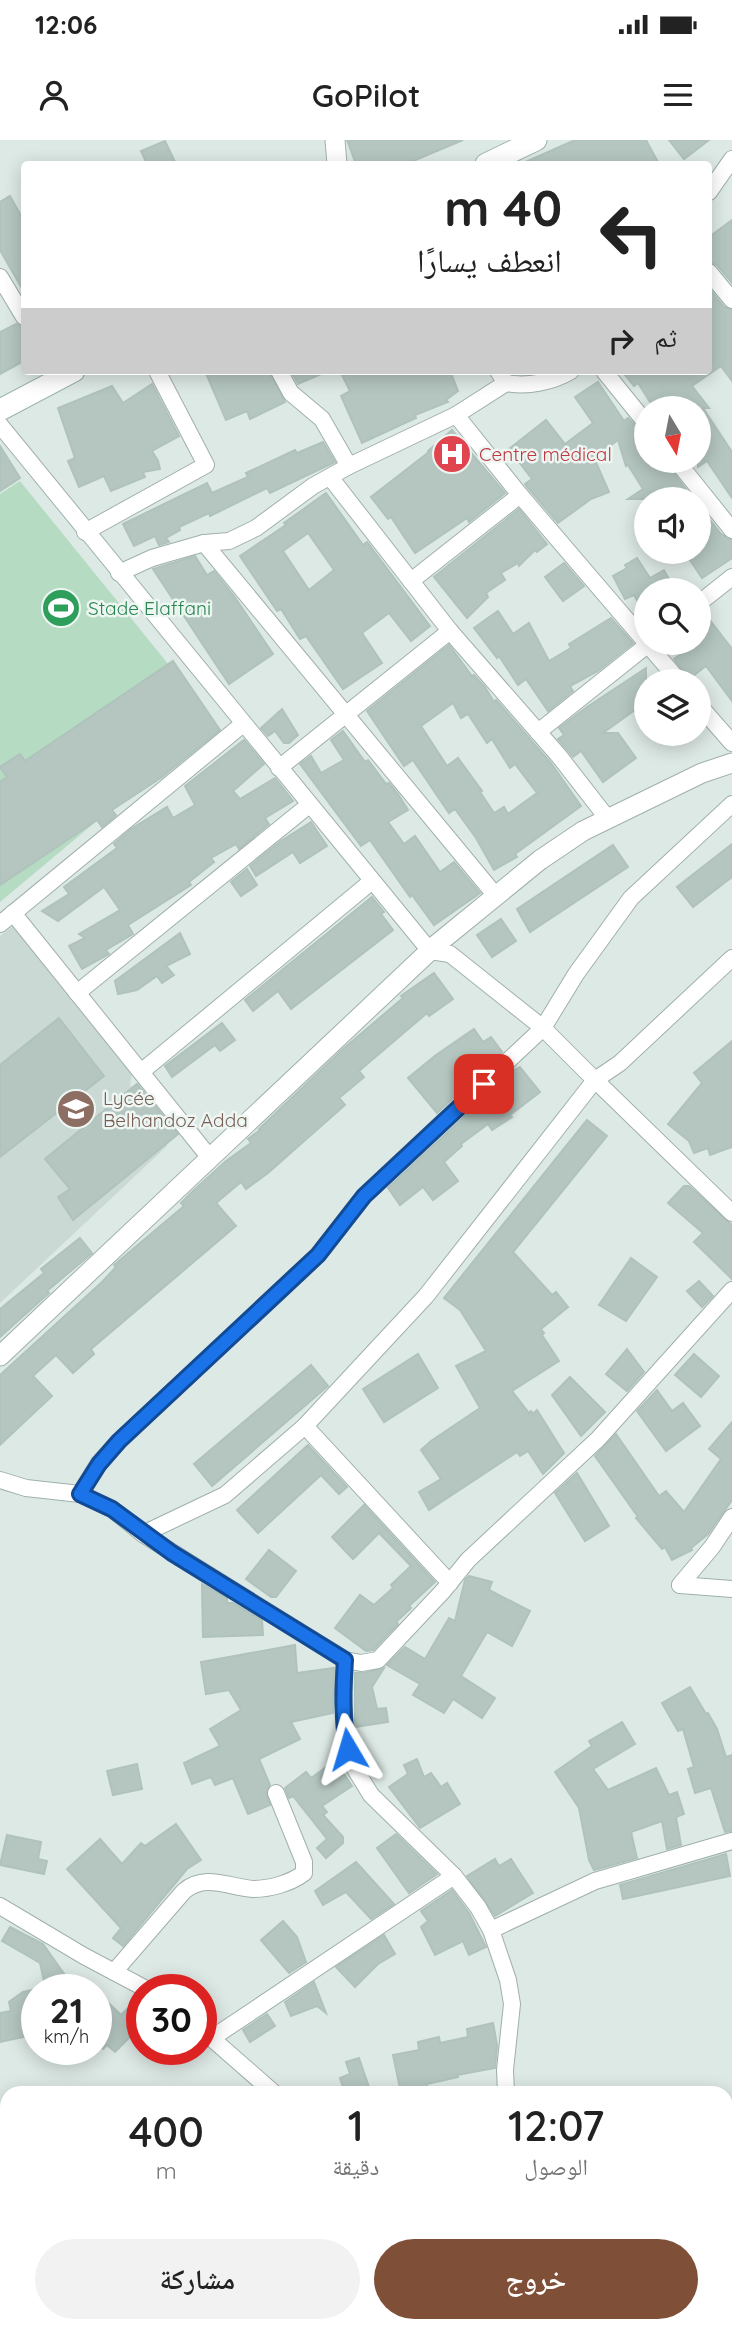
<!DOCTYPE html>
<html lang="ar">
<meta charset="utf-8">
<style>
body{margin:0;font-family:Quicksand,"Noto Naskh Arabic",sans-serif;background:#f2f2f2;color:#222;direction:rtl;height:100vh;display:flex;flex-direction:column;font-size:26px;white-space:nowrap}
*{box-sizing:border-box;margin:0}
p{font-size:23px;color:#767676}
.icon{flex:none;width:38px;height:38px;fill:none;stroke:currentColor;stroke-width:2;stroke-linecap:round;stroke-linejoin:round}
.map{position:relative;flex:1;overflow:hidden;direction:ltr}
.sheet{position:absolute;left:0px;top:1946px;width:733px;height:247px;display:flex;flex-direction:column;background:#fff;border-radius:21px 21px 0 0;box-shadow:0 4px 18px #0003;direction:rtl}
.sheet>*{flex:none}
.hud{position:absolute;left:21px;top:21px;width:691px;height:214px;border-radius:7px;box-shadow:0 4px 18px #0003;direction:rtl;background:#fff;color:#222;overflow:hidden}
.needle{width:46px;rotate:170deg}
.controls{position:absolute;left:634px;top:256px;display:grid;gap:14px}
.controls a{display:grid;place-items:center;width:77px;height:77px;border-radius:50%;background:#fff;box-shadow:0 4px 18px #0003;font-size:35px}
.speed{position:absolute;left:21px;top:1834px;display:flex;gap:14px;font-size:35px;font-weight:700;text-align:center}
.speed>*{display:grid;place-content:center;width:91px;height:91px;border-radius:50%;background:#fff;box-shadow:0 4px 18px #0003;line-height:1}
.speed small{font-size:18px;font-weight:400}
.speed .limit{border:10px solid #d22;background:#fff;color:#111}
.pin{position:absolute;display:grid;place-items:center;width:60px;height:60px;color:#fff;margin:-30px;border-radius:14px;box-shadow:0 4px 10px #0006}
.me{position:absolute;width:77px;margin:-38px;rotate:353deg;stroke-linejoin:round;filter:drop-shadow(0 0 5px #0008)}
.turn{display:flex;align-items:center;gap:24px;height:147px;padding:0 35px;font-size:32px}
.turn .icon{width:91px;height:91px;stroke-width:2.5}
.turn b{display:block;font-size:49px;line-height:60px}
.then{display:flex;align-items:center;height:66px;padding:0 35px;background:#0003;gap:14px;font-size:26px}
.eta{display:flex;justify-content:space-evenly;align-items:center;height:119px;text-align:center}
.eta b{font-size:42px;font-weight:600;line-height:49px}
.button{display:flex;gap:14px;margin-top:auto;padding:14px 35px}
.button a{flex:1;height:80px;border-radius:42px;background:#7f4f38;color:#fff;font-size:28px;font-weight:600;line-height:80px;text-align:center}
.button a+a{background:#f2f2f2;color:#222}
.status{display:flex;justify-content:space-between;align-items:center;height:49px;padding:0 35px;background:#fff;direction:ltr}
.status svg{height:19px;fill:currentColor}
header{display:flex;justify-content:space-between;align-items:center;height:91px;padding:0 35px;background:#fff;font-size:32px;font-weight:600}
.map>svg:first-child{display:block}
.built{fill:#cbd9d4}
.green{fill:#b5dbc3}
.building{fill:#b5c6c1;stroke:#b0c2bc;stroke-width:2;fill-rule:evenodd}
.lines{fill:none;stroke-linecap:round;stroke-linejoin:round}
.minor-casing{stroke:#a0b0ac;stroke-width:18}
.tertiary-casing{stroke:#a0b0ac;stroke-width:21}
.secondary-casing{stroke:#9cb4ae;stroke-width:23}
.minor{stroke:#fff;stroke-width:16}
.tertiary{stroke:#fff;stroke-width:19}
.secondary{stroke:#fff;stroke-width:21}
.route-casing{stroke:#114b97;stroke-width:18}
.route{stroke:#1a73e8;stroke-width:12}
.labels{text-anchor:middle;stroke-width:5;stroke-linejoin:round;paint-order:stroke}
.health-label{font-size:19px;fill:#be3a42;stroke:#edf6f2;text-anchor:start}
.leisure-label{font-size:19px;fill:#27864d;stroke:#edf6f2;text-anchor:start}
.education-label{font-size:19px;fill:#785e54;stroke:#edf6f2;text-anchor:start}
</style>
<div class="status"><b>12:06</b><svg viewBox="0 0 49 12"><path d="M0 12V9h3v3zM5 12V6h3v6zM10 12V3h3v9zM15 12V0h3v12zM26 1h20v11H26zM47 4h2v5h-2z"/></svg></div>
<header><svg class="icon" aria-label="menu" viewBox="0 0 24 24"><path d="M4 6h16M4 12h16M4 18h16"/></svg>GoPilot<svg class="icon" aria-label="person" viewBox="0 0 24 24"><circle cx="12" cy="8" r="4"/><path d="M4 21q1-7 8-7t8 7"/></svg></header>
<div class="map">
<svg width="732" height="2192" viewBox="0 0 732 2192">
<rect width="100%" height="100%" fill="#dde9e5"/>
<path class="built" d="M14 785 133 929 130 945 173 993 166 1000 167 1006 0 1163V796Z"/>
<path class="green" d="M20 341 215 582 0 762V354Z"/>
<g class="building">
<path d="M347 0H463L406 24H356Z"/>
<path d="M575 0H646L659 24H521Z"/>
<path d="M669 0H709L684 19Z"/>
<path d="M165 1 176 24H147L141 11Z"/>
<path d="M10 56 24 81V152L0 110V62Z"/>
<path d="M732 80V143L717 125 709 122V97Z"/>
<path d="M709 148 724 167 732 170V241L721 226 692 246 709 268H703L732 312V358L707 321 698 327V268H654L638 243 634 246 622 231H709Z"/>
<path d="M16 184 24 188V221L0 234V192Z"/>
<path d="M205 231H269L285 262 250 279 247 271 226 280Z"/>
<path d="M291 231H328L298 244Z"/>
<path d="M340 231H450L458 251 446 260 448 262 415 275 416 278 362 303 341 256 350 251Z"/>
<path d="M598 242 624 281 628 278 644 294 646 320H664L693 359H628L643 349 628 325 626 326 618 300 594 318 609 352 591 359 558 383 528 348 525 344 532 339 509 309 546 280 565 304 593 283 575 257Z"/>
<path d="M152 244 179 296 152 311 158 321 160 329 143 332 145 337 111 351 104 336 79 347 68 321 75 318 58 268 112 246 123 263Z"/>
<path d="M452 290 505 353 469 382 467 378 415 413 391 377 388 379 371 357 429 312 428 311Z"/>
<path d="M323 302 335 322 270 353 267 348 210 376 209 373 179 387 180 390 166 398 169 402 159 405 155 396 134 406 123 384 207 343 212 353 248 337 246 333 295 310 297 313Z"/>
<path d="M0 306 20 338 0 351Z"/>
<path d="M326 353 363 405 367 402 430 486 411 501 389 473 362 493 382 523 343 549 306 496 300 499 281 469 277 471 240 416 286 385 284 383ZM308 393 334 430 309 450 283 411Z"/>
<path d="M698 365 721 394 732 400V418L702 438 688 417 698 411Z"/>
<path d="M519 369 547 404 537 412 535 410 519 426 518 423 501 433 505 440 486 453 488 457 467 478 434 437Z"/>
<path d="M195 416 207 435 214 431 234 456 273 514 229 544 153 429Z"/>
<path d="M637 418 650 438 664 430 675 450H646V476L634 455 625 459 613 436 627 428 625 425Z"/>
<path d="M564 423 584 446 563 461 545 437Z"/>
<path d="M498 471 513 494 529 483 549 521 571 508 569 504 611 478 633 503 598 531 570 546 573 551 548 571 526 539 518 545 499 516 497 518 474 488Z"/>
<path d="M706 475 732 509V561L706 526 689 539 674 519 681 514 672 502H698V481Z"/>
<path d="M449 505 472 536 474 535 485 547 494 562 496 560 551 623 581 666 515 714 517 717 494 730 476 698 455 669 449 673 413 620 404 626 367 571ZM453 563 461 578 468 574 487 603 492 599 510 628 515 624 537 653 508 674 504 667 494 673 480 652 482 651 458 618 447 626 421 586Z"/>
<path d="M173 521 220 590 162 637 112 670 116 675 102 687 97 680 0 745V642L7 637 0 627 20 614 25 621Z"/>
<path d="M646 528V562L603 593H618L636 618 603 642 581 611 573 617 558 599 564 595 559 588 587 567Z"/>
<path d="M282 569 298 595 289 603H284L275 591 268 596 261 588Z"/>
<path d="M343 591 365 622 368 620 386 644 389 643 398 654 408 670 388 682 404 704 415 696 440 732 454 722 480 753 434 785 412 755 410 757 370 700 361 706 300 624 311 616 321 633 344 620 331 600Z"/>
<path d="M244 600 264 624 233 651 240 659 275 638 293 661 265 678 269 684 239 709 236 704 211 718 214 722 189 742 191 745 128 785 133 794 106 810 109 814 82 829 69 806 85 798 79 794 120 770 104 747 58 781 42 771 69 754 64 747 117 708 114 704 131 689 167 667 173 678 195 665 185 646Z"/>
<path d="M311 682 327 706 300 723 293 712 256 736 250 726 281 701Z"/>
<path d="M732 704V737L693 767 677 747Z"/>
<path d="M613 705 628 727 530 792 517 769Z"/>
<path d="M247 729 257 745 241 756 231 742Z"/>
<path d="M372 757 384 772 381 774 393 790 291 869 278 851 253 871 245 860Z"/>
<path d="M501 779 516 801 492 817 477 795Z"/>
<path d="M180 793 190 814 166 826 174 835 162 843 157 836 137 850 118 854 115 841Z"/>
<path d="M434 833 453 859 429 876 427 873 359 931 364 937 339 958 345 965 268 1033 246 1049 241 1042 216 1063 236 1086 91 1209 94 1214 73 1233 56 1215 33 1236 52 1256 0 1305V1235L102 1142 116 1127 114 1125 184 1066 181 1063 192 1052 226 1021 251 1003 248 999 260 990 259 989 343 909 403 858 401 856Z"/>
<path d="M59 878 104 936 0 1017V925Z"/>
<path d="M222 883 235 900 220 911 215 905 172 937 165 926Z"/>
<path d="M474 889 483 902 491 897 502 912 437 973 408 938 436 915Z"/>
<path d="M732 901V1007L710 1015 708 1008 694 1013 689 1001 668 984 702 943 694 933Z"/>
<path d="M520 927 540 952 510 975 512 977 492 990 488 984 461 1004 462 1006 444 1022 458 1041 433 1060 423 1047 400 1065 388 1048 514 930Z"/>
<path d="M137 944 178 994 73 1080 58 1057 70 1049 45 1019Z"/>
<path d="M587 980 607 996 513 1112 552 1155 556 1152 568 1167 541 1189 544 1193 542 1195 559 1221 512 1251 529 1273 531 1271 533 1274 537 1270 564 1313 543 1334 528 1311 520 1316 517 1312 429 1370 419 1352 441 1339 421 1310 431 1301 480 1268 456 1226 486 1211 460 1170 444 1158Z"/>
<path d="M684 1046H689L732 1085V1139L694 1102 703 1093 668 1063Z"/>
<path d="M80 1098 92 1113 47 1151 49 1153 0 1197V1169L44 1133 41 1129Z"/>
<path d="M631 1118 657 1137 626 1181 599 1165Z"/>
<path d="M699 1141 713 1156 702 1167 687 1151Z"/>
<path d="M627 1209 644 1232 627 1251 606 1234Z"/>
<path d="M418 1214 438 1248 384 1282 363 1249Z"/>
<path d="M694 1214 719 1236 701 1257 675 1235Z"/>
<path d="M311 1225 328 1246 212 1346 194 1324Z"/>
<path d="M570 1237 605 1272 581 1296 552 1255Z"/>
<path d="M657 1250 672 1271 683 1263 700 1286 666 1311 637 1271Z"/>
<path d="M732 1282V1360L708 1394 691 1408 692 1410 672 1420 665 1407 662 1409 636 1378 638 1377 595 1316 616 1294 659 1356 666 1351 684 1372 721 1319 709 1309Z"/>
<path d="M308 1305 347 1347 339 1354 321 1335 258 1393 237 1370Z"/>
<path d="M577 1333 609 1386 585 1401 555 1353Z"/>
<path d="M364 1365 435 1442 409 1466 411 1468 396 1482 398 1484 373 1510 366 1511 335 1488 360 1455 374 1465 393 1448 391 1445 411 1426 379 1393 353 1419 332 1397Z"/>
<path d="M269 1410 296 1431 276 1457H271L246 1439Z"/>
<path d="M469 1436 492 1442 489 1450 530 1471 512 1506 487 1492 461 1536 495 1558 482 1578 453 1559 444 1573 413 1555 420 1544 387 1525 405 1507 425 1519 449 1478 455 1481 465 1440Z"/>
<path d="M202 1444 227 1458V1463H233L262 1480 263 1495 203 1497Z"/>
<path d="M295 1505 297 1533 334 1528 333 1573 291 1582 300 1599 259 1619 270 1645 266 1652 270 1665 248 1674 233 1638 215 1645 211 1637 192 1644 184 1623 220 1606 210 1589 241 1570 229 1550 206 1554 201 1522Z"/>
<path d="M384 1528 372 1547 377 1569 386 1568 388 1582 355 1587V1533H363Z"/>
<path d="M690 1547 706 1574 708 1573 717 1589 726 1617 732 1615V1691L725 1692 711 1648 695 1653 688 1629 694 1627 683 1589 678 1591 662 1563Z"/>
<path d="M622 1582 635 1604 593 1629 608 1650 656 1628 669 1655 677 1652 684 1674 676 1677 681 1705 667 1709 662 1681 631 1692 637 1718 594 1730 589 1720 579 1668 555 1632 592 1606 589 1601Z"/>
<path d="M417 1619 424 1637 431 1633 441 1647 447 1643 460 1664 420 1688 389 1647 408 1634 404 1625Z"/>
<path d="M335 1621 352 1646 322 1666 327 1672 323 1675 343 1697V1703L326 1718 317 1708 327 1699 293 1656 289 1658 285 1648 306 1632 311 1638Z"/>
<path d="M137 1624 142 1649 113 1655 107 1631Z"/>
<path d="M176 1684 201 1720 187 1729 123 1806 113 1798 121 1788 67 1729 100 1699 122 1724 141 1703 145 1706Z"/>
<path d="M396 1694 437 1734 409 1753 377 1708Z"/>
<path d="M7 1695 41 1702 38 1719 47 1721 44 1734 0 1725Z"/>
<path d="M726 1714 730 1736 623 1759 620 1745Z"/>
<path d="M495 1719 499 1726 511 1719 533 1753 495 1776 467 1736Z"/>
<path d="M356 1722 394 1764 371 1779 346 1752 323 1765 315 1751Z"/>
<path d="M452 1750 469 1773 486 1807 469 1815 463 1801 435 1815 421 1787 428 1781 421 1771Z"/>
<path d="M283 1781 297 1797 306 1822 289 1833 261 1800Z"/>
<path d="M10 1787 43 1804 67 1838 68 1844 60 1850H46L40 1823 2 1801Z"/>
<path d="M384 1795 395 1814 378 1824 355 1847 336 1827Z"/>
<path d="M314 1842 326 1873 317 1866 291 1876 285 1862Z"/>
<path d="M37 1849V1894L0 1902V1873L11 1871 9 1862 23 1852Z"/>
<path d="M96 1851 121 1875 129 1867 142 1880V1885L115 1912 107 1905 103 1909 96 1903Z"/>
<path d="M267 1874 275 1886 250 1902 243 1890Z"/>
<path d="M493 1883 497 1905 495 1928 457 1935 458 1937 427 1944V1948L401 1953 393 1915 419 1910 418 1902 439 1897 440 1903 468 1897 467 1889Z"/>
<path d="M359 1918 371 1953H345L340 1938 350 1934 346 1922Z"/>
</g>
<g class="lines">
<defs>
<g id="minor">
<path d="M709 52 732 19"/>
<path d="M709 132 732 160"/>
<path d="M0 137 24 177"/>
<path d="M279 231 291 253 322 279 349 326 456 275"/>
<path d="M498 231 506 243C528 247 552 242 571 231"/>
<path d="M604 231 646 283"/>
<path d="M506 243 456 275 520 355 679 541"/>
<path d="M0 285 430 811 450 814 543 888 595 940 620 923 732 818"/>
<path d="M676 320 732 390"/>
<path d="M330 337 450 491 559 616 608 679"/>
<path d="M85 392 206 325 157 231"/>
<path d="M204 403 496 756"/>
<path d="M119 433 152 418 204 403 229 401 256 388 313 346 349 326"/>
<path d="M411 441 520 355"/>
<path d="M698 464 732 437"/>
<path d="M698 564 732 603"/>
<path d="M538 592 651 502"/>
<path d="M279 628 450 491"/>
<path d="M13 773 210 1018"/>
<path d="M0 784 243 584"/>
<path d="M77 853 309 665"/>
<path d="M141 932 372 741"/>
<path d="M305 1286 450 1443"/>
<path d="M0 1340 26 1348 80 1354 99 1323 119 1301 318 1115 364 1056 543 888 576 834 631 758 732 664"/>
<path d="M80 1354 112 1369 143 1394 225 1355 305 1286 426 1156 595 940 732 1073"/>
<path d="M143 1394 345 1520 361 1523 378 1520 443 1451 468 1420 598 1299 732 1150"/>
<path d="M680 1445 712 1407 732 1377"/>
<path d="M680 1445 732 1449"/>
<path d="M345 1520 343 1552 345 1594 352 1624 371 1655 454 1736 478 1767 491 1790 508 1840 512 1864 505 1930 506 1953"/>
<path d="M0 1766 84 1816 148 1850"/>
<path d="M491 1790 595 1741 732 1701"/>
<path d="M114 1832 184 1751C205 1733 228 1747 253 1749 270 1749 291 1743 304 1733V1722L276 1653"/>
<path d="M201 1889 274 1953"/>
<path d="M212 1898 454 1736"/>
<path d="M499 2186 505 2192"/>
</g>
<g id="tertiary">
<path d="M335 0 337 24"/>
<path d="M0 1216 437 804 540 720 583 691 702 633 732 623"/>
</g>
<g id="secondary">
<path d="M486 24 536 0"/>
<path d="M0 270 74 231"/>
</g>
</defs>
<use href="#minor" class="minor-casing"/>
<use href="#tertiary" class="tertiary-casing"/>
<use href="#secondary" class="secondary-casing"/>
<use href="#minor" class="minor"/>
<use href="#tertiary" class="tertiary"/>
<use href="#secondary" class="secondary"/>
</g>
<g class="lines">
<defs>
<path id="route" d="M348 1609C342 1580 343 1550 345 1520L172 1413 112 1369 80 1354 99 1324 119 1301 318 1115 364 1056 484 944"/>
</defs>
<use href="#route" class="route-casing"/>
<use href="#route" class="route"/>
</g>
<defs>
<symbol id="hospital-disc" viewBox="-11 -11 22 22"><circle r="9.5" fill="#e0444e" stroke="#edf6f2"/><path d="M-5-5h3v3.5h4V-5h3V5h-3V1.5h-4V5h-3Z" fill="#fff"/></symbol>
<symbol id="stadium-disc" viewBox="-11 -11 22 22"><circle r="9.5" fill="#2e9e5b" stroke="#edf6f2"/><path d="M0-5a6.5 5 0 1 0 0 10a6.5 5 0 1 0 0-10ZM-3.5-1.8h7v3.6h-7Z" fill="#fff"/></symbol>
<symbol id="school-disc" viewBox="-11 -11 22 22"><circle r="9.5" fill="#8d6e63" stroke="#edf6f2"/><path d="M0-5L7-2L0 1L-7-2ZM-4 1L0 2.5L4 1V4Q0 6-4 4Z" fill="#fff"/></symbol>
</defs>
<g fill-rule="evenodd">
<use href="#hospital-disc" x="430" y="292" width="44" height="44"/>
<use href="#stadium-disc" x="39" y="446" width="44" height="44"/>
<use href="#school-disc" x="54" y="947" width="44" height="44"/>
</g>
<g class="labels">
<g class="health-label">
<text x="479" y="321">Centre médical</text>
</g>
<g class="leisure-label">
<text x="88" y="475">Stade Elaffani</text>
</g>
<g class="education-label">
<text x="103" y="965">Lycée<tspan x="103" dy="22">Belhandoz Adda</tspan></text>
</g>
</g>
</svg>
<div class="controls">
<a><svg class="needle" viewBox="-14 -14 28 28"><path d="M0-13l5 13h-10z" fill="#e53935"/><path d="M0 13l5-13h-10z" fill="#767676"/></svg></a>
<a><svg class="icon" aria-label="sound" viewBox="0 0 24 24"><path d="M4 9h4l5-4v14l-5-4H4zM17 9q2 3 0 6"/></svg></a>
<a><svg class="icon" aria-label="search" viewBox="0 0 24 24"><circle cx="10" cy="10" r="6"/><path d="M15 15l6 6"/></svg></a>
<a><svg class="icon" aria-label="layers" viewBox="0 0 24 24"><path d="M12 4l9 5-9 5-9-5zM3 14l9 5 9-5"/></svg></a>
</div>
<div class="speed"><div>21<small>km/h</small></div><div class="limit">30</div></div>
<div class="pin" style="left:484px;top:944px;background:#d93025"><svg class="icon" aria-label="arrive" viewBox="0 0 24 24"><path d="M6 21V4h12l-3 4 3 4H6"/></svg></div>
<svg class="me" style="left:348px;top:1609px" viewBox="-20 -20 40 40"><path d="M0-17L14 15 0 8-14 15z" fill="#1a73e8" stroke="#fff" stroke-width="4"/></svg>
<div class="hud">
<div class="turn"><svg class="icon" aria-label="left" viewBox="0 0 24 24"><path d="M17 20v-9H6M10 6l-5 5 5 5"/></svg><div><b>40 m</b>انعطف يسارًا</div></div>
<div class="then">ثم<svg class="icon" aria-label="right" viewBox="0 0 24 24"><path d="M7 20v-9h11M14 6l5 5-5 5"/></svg></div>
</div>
<section class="sheet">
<div class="eta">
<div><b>12:07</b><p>الوصول</p></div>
<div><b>1</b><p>دقيقة</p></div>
<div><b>400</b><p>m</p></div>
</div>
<div class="button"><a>خروج</a><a>مشاركة</a></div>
</section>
</div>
